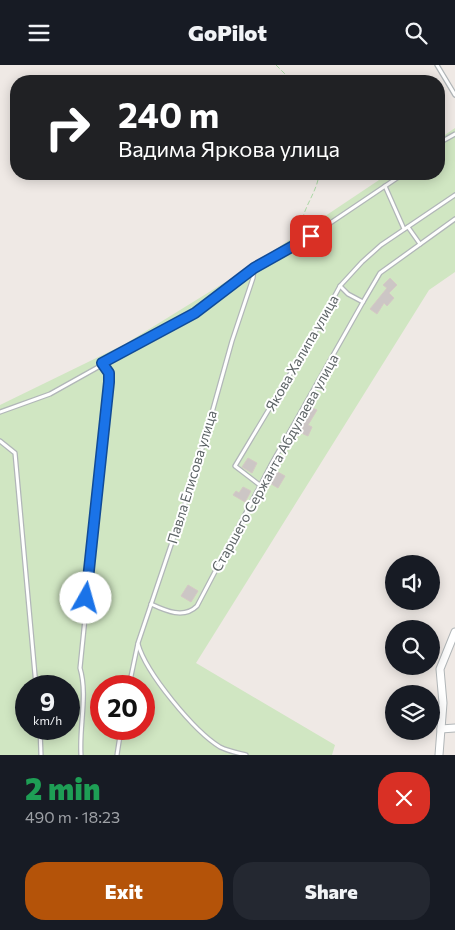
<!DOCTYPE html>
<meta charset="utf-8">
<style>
body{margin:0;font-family:Commissioner,sans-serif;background:#242831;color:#f1f3f6;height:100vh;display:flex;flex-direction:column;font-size:19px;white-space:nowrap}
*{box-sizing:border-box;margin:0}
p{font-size:16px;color:#9ea1a6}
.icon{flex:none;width:28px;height:28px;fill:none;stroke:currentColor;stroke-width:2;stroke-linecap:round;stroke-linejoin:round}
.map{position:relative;height:690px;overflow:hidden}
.details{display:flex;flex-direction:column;background:#171b24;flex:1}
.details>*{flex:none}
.guide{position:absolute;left:10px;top:10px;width:435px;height:105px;border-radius:20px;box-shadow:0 2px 12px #0003;background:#202124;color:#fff;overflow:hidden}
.buttons{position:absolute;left:385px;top:490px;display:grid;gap:10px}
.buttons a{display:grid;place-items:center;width:55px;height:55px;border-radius:50%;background:#171b24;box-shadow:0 2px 12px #0003;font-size:25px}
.speed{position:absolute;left:15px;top:610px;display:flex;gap:10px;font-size:25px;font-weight:700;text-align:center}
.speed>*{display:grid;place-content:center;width:65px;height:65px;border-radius:50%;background:#171b24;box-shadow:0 2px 12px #0003;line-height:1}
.speed small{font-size:12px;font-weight:400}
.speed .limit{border:8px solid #d22;background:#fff;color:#111}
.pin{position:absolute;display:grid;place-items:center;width:42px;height:42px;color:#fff;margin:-21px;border-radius:10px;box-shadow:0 2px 8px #0006}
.me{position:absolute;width:55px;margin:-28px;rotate:7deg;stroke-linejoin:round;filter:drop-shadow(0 0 4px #0008)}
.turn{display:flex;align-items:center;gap:18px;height:105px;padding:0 25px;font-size:22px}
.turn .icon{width:65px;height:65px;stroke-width:2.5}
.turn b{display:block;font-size:35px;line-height:42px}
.round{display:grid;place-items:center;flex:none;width:52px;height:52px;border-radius:20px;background:#242831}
.headline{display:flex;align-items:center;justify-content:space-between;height:85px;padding:0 25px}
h1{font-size:30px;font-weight:800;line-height:38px;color:#1e9e55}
.action{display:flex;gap:10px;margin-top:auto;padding:10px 25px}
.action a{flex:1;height:58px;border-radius:20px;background:#b45309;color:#fff;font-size:20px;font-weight:800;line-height:58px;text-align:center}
.action a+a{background:#242831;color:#f1f3f6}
header{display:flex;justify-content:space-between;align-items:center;height:65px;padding:0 25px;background:#171b24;font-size:22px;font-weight:800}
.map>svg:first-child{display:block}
.green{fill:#d0e6c2;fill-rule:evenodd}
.building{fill:#ccc6c5;stroke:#d4c9c4}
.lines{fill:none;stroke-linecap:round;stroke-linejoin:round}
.lane-casing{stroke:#b1b6b8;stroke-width:5.5}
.street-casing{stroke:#b1b6b8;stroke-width:9}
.path{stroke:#acd8a6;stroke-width:1;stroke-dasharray:5 2.5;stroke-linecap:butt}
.lane{stroke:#fff;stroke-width:3}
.street{stroke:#fff;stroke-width:7}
.route-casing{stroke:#114b97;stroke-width:12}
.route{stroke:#1a73e8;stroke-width:9}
.labels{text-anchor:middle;stroke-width:4;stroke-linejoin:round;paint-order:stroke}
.street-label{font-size:14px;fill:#5d6466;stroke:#fff}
</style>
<header><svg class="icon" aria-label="menu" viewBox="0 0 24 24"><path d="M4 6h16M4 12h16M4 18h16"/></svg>GoPilot<svg class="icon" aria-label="search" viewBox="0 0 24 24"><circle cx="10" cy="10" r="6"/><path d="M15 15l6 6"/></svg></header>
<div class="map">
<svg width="455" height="690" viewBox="0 0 455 690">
<rect width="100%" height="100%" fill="#efe9e5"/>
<path class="green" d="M455 63V207L429 225 196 598 335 680 332 690H0V340L125 279 240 208 388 109H439V74ZM26 621H69V664H26ZM101 621H144V664H101Z"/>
<g class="building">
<path d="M390 213 397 220 389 228 394 233 387 241 384 238 377 249 370 244 387 223 383 220Z"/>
<path d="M310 342 317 345 308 360 312 362 308 371 299 367Z"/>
<path d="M248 393 257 398 252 408 242 402Z"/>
<path d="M274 405 285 411 278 423 268 417Z"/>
<path d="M243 422 251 426 245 437 233 430 236 426 239 428Z"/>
<path d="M188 520 198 526 191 537 181 531Z"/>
</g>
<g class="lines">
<defs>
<g id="lane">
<path d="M437 0 455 30"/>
<path d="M439 78 455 69"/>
<path d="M385 121 404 164"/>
<path d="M408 162 420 179"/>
<path d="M363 237 380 208 455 154"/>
<path d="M0 347 50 329 195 248 254 203 311 171 403 109"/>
<path d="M0 376 15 388 36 621"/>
<path d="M261 421 235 401 314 269 340 221 362 197 381 180 455 130"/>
<path d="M151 539C166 546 184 554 197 541L272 398 363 237 348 229 340 221"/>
<path d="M138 579C146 608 194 666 220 682 228 686 238 688 246 690"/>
<path d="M129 621 138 578 194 412 232 276 253 213 254 204"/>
<path d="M40 664 41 690"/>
<path d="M81 690C79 661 88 630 80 603L109 317V309L101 299"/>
<path d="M117 690 121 664"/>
</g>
<g id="street">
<path d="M441 664 455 663"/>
<path d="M439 690 443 638 440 604 455 567"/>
</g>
</defs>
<use href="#lane" class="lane-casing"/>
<use href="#street" class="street-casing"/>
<g class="path">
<path d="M276 0 292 16"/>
<path d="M302 169C298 147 317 130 319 109"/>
</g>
<use href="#lane" class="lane"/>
<use href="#street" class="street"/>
</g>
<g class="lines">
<defs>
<path id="route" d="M86 533 109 317V308L102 298 195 248 254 203 311 171"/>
</defs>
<use href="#route" class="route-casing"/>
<use href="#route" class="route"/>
</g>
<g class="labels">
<g class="street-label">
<text transform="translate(302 288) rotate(-60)" y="5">Якова Халипа улица</text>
<text transform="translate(275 398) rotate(-61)" y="5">Старшего Сержанта Абдулаева улица</text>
<text transform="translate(192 412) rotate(-73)" y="5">Павла Елисова улица</text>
</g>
</g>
</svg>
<div class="buttons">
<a><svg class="icon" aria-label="sound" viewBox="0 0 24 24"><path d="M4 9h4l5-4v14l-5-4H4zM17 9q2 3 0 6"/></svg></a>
<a><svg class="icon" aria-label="search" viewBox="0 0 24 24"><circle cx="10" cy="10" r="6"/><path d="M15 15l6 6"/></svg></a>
<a><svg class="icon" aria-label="layers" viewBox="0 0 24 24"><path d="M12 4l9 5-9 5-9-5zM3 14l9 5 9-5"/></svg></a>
</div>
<div class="speed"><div>9<small>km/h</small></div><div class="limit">20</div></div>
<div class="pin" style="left:311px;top:171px;background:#d93025"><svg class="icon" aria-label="arrive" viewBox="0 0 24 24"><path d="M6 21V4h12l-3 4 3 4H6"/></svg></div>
<svg class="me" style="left:86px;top:533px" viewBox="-20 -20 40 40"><circle r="19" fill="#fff"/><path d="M0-13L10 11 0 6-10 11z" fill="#1a73e8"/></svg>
<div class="guide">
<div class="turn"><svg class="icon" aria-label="right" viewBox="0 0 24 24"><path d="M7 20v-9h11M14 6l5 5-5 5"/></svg><div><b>240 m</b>Вадима Яркова улица</div></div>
</div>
</div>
<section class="details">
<div class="headline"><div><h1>2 min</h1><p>490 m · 18:23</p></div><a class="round" style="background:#d93025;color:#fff"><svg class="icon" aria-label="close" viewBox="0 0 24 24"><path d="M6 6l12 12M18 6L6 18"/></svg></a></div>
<div class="action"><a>Exit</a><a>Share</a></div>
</section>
